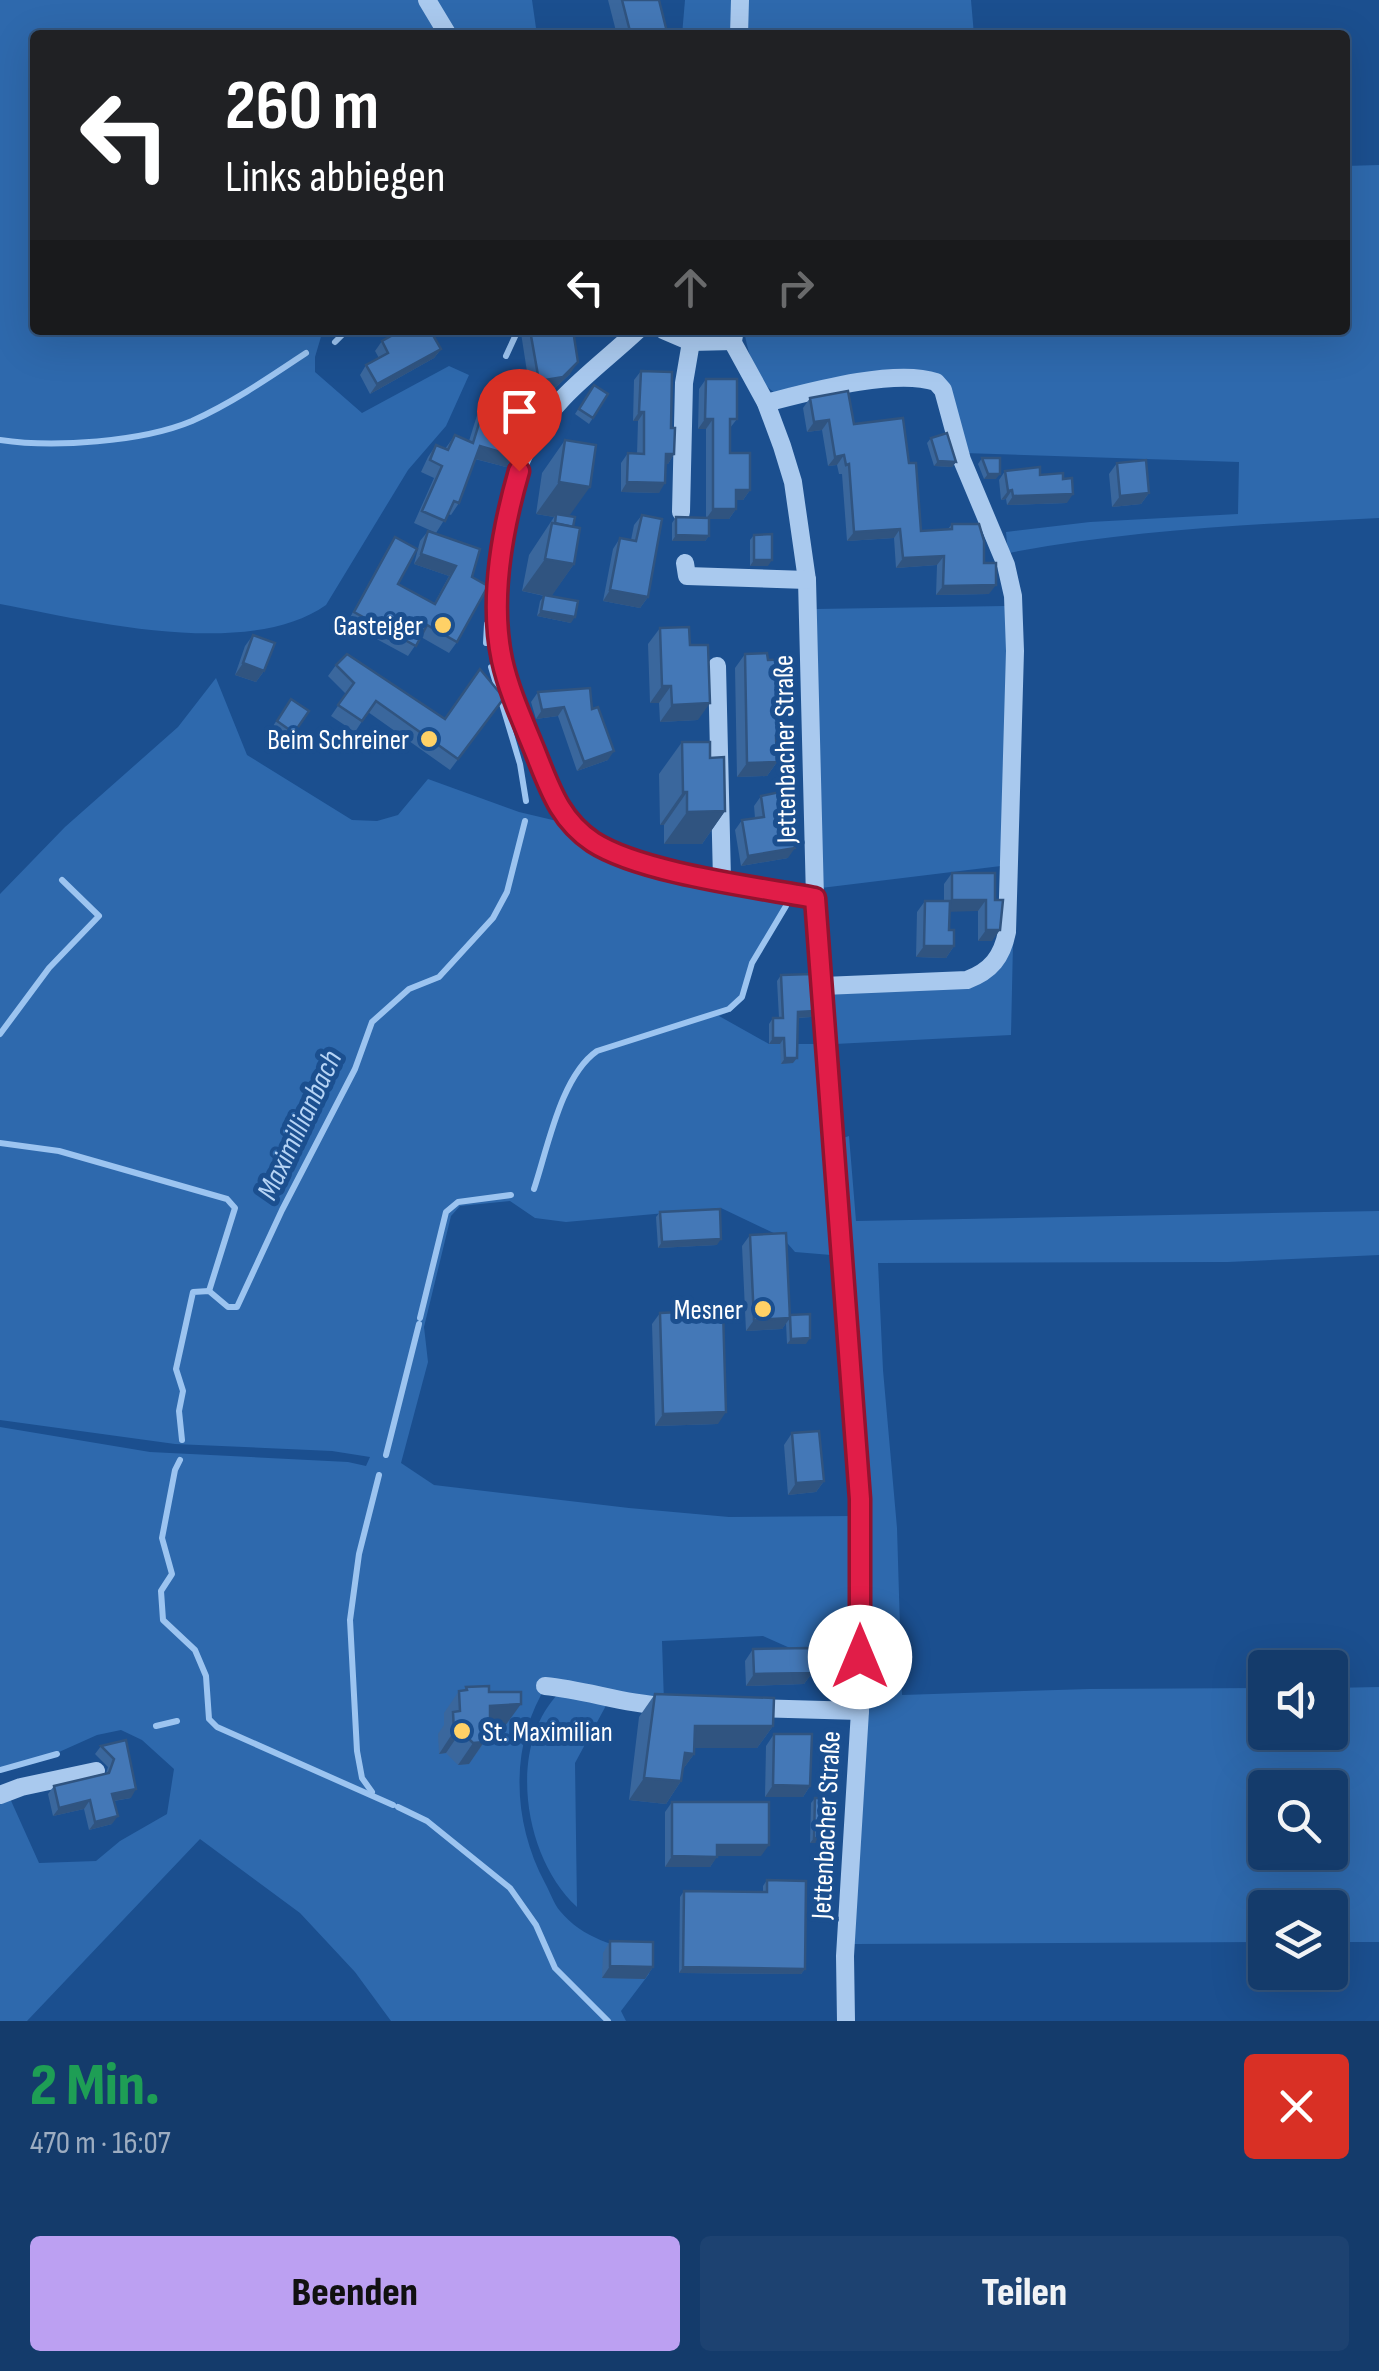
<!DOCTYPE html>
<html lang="de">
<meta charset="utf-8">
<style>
body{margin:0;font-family:"Sofia Sans Condensed",sans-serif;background:#1d4271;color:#f1f3f6;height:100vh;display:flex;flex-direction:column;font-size:38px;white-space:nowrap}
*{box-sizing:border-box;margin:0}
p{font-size:32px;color:#9dadc1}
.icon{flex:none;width:55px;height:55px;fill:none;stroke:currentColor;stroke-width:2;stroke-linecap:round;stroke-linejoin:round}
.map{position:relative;height:2021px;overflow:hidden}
.side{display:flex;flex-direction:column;background:#143b6b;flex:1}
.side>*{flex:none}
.hud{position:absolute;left:30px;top:30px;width:1320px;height:305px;border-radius:10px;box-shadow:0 10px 40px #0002,0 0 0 2px #33557e;background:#202124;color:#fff;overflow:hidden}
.fabs{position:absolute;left:1248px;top:1650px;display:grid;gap:20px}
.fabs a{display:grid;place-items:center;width:100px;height:100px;border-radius:10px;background:#143b6b;box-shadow:0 10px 40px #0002,0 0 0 2px #33557e;font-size:50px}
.pin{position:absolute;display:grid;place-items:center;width:85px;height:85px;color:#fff;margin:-102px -42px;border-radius:50% 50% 50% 0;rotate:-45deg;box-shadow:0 0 10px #0007}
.pin .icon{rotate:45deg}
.me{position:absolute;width:110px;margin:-55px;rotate:0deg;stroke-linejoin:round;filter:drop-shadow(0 0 8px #0008)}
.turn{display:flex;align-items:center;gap:35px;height:210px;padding:0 30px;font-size:45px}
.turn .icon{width:130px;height:130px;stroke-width:2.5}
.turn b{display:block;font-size:70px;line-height:85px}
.lanes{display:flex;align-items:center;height:95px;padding:0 30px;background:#0003;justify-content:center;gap:50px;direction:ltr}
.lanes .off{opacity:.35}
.round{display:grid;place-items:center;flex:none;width:105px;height:105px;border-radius:10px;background:#1d4271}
.overview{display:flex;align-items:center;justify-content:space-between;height:170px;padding:0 30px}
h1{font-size:60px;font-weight:800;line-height:75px;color:#1e9e55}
.primary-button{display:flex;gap:20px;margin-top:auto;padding:20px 30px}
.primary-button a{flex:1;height:115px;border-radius:10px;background:#bca0f2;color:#111;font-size:40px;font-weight:800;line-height:115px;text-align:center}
.primary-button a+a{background:#1d4271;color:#f1f3f6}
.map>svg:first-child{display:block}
.green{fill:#2e69ad;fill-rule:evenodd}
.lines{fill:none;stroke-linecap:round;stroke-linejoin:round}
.stream{stroke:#9cc4f0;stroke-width:6}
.minor{stroke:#a9c9ee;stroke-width:18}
.wall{fill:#3a679d}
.shaded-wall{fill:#305480}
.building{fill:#4478b7;stroke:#305480;stroke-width:2.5}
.route-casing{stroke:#92132f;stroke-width:25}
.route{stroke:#e11d48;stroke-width:18}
.poi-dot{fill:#ffd166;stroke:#1b4f8f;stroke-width:4}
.labels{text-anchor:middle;stroke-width:10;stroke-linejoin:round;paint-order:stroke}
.poi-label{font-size:28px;fill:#fff;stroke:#1b4f8f;text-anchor:end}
.street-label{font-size:28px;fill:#fff;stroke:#1b4f8f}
.water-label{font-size:30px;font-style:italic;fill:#b5d3f5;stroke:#1b4f8f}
</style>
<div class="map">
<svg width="1379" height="2021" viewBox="0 0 1379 2021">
<rect width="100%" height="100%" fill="#1b4f8f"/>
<g class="green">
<path d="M0 0H420L440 35H35V330H323L315 357V372L362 413 449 366 469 375 446 426 408 470 326 605C248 660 89 621 0 604Z"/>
<path d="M435 0H532L537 35H455Z"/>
<path d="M685 0H735V35H682Z"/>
<path d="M744 0H971L974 35H744Z"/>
<path d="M1379 165V518C1255 524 1130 530 1008 553L1006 532 1090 522 1238 514 1239 462 964 453 944 382 775 393C755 380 748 353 744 330H1345V166Z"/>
<path d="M1005 606 1009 639 1001 866 821 888 816 609Z"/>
<path d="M216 678 247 755 352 820 377 821 398 815 428 779 519 812 557 821 588 847 791 903 753 963 744 999 731 1011 719 1016 769 1044H819L831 1255 795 1252 782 1237 721 1208 566 1222 535 1218 510 1201 460 1206 451 1216 424 1327 428 1362 401 1463 434 1485 629 1508 729 1517 851 1516 853 1667 826 1664 763 1636 662 1641 664 1703 548 1683C509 1744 512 1821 545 1883 550 1892 554 1904 560 1911 582 1938 617 1948 650 1952L649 1974 621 2011 626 2021H391L355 1972 300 1913 200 1839 27 2021H0V1798L8 1794 39 1863 96 1861 120 1841 167 1814 174 1769 142 1740 121 1730 97 1735 59 1752 0 1770V1427L150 1452 348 1462 366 1466 370 1457 332 1451 175 1444 0 1420V894L65 827 178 727Z"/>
<path d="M1013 943 1011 1035 835 1044 831 994 964 988Z"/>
<path d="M849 1136 856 1221 1379 1211V1255L1228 1262 878 1263 883 1370 897 1528 902 1695 1089 1689 1265 1688V1732H1330V1688L1379 1687V1942H1330V1908H1265V1942L854 1944 868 1710 840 1139ZM1265 1788H1330V1852H1265Z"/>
<path d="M559 1693 609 1700 575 1763 577 1907C524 1859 506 1747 559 1693Z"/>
</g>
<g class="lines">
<g class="stream">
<path d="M335 342 347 330"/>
<path d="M506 356 518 330"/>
<path d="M0 440C53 448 142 442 192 421 232 403 270 377 306 353"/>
<path d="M486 643 487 624"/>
<path d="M491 667 520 764 526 801"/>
<path d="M0 1034 49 968 99 916 62 880"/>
<path d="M0 1143 59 1151 227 1199 235 1208 209 1291"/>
<path d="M534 1189C548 1147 561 1076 597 1051L729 1009 742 997 752 963 786 906"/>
<path d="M420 1318 446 1212 458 1202 511 1195"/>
<path d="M182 1440 179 1411 183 1391 176 1369 193 1292 209 1291 228 1307H237L282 1210 355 1069 372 1022 409 989 439 977 493 918 507 892 525 821"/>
<path d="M386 1455 419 1324"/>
<path d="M180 1460 175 1470 162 1538 172 1574 161 1591 163 1620 195 1650 206 1676 209 1719 217 1727 393 1805"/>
<path d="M156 1726 177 1721"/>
<path d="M0 1770 57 1754"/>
<path d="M372 1792 362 1778 357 1751 350 1620 359 1554 379 1475"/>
<path d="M398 1807 427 1821 510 1888 536 1925 555 1968 608 2021"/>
</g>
<g class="minor">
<path d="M427 0 448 35"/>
<path d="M739 35 740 0"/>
<path d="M638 330C601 365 551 399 528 446 501 501 488 602 503 663 510 692 523 721 534 749 548 785 559 820 594 842 643 873 756 887 815 898"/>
<path d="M663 330 691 342 733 341 734 335"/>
<path d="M726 330 766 403 782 446 793 482 807 580 815 898 859 1499 860 1711 845 1956 846 2021"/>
<path d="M766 403C809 392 894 368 936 382L943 390 962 460 1006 565 1013 596 1015 651 1007 932C1002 957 991 971 967 980L823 986"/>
<path d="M681 512 684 383 691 342"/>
<path d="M685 563 687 576 807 580"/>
<path d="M717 666 722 880"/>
<path d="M545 1686C587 1690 627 1705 669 1706"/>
<path d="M750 1708 860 1711"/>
<path d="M0 1795 21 1787 96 1771"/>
</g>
</g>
<g class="wall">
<path d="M608 0H659L665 35H617Z"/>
<path d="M523 330H573L570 374 555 388 533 392 525 426 514 456 506 467 475 459 459 503 451 515 448 514 436 533 414 523 434 478 421 472 428 457 436 445 445 449 455 435 469 441 484 393 492 381 530 391 521 333Z"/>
<path d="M382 341 441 349 434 358 370 394 360 375 366 365 379 358 375 351Z"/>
<path d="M641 371 671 428 674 454 668 464H666L659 493 621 492V463L628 453 637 454 638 421H633L634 380Z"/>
<path d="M706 379 737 419 730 428V453L750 490 743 500H736V509L729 519H709V536L705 541H672V523L676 517 706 518V429H698L699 389Z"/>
<path d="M594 385 608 394 589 424 575 414Z"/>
<path d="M810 398 854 424 909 463 921 531 948 529 952 524 984 563 989 594 936 595 937 565 896 568 894 538 847 541 842 474H839L837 465 828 466 822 430 807 432 803 408Z"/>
<path d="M931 438 956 462 952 467 934 466 927 443Z"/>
<path d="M565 440 569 516 573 527 574 564 551 596 571 623 537 616 540 601 544 596 522 591 529 555 554 517 536 514 542 473Z"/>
<path d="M982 458 996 479H984L978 464Z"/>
<path d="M1117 463 1149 493 1141 504 1112 507 1109 474Z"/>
<path d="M1005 471 1040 475 1067 503 1007 505 1006 499 1001 500 999 480Z"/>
<path d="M642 515 648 597 640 608 603 601 613 549 620 538 631 540 634 525Z"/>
<path d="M428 531 472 577 457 642 449 653 421 637 408 656 347 623 388 548 395 537 398 584 434 604 449 576 414 564 420 541Z"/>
<path d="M754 535 768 566H750V540Z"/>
<path d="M660 628 690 645 698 720 660 722 659 703H650L648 644Z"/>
<path d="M253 635 264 671 256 682 235 675 245 646Z"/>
<path d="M745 654 768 660 785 709H784L777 747V762L767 776 737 777 735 668Z"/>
<path d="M336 665 445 719 504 698 450 770 368 712 355 732 331 716 346 694 328 676Z"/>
<path d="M538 692 592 709 608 760 577 771 558 716 536 719 531 702Z"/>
<path d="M291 699 309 711 286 744 269 732Z"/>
<path d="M682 742 710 758 725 811 702 844H664V825H660L659 774Z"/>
<path d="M761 796 788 858 741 866 735 830 742 820 755 818 754 806Z"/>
<path d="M952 873H995L992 941H978V911H949V930L954 946 946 958 916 957 917 912 925 901H944V884Z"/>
<path d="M781 975 815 1011 811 1017 798 1018 793 1063 781 1064 780 1044H769V1024L773 1018H779L777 981Z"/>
<path d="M660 1212 717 1245 658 1248 656 1217Z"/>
<path d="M750 1235 790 1315 806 1344H787L786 1323 782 1329 746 1331 742 1246Z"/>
<path d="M660 1313 718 1424 655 1426 652 1324Z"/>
<path d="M792 1433 824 1481 816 1492 788 1495 784 1445Z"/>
<path d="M753 1649 812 1673 804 1684 746 1686 745 1661Z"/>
<path d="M466 1687 489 1692 505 1726 490 1728V1734L469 1764 458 1765 446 1753 439 1754 438 1734 444 1725V1713L459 1691 464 1690Z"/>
<path d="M655 1694 773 1726 757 1748H694V1754L683 1769 681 1781 666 1804 629 1800 639 1717Z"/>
<path d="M774 1734 810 1786 803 1797H765L766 1746Z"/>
<path d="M126 1740 131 1798 114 1801 112 1824 89 1830 84 1809 53 1816 48 1794 54 1786 106 1773 108 1767 95 1754 101 1746Z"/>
<path d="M815 1798 831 1843H810L811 1803Z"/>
<path d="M672 1802 761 1856H717L710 1867H665V1812Z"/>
<path d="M767 1880 805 1969 801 1974 679 1973 680 1897 684 1891 763 1892V1886Z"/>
<path d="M610 1941 653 1967 645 1979 602 1978 603 1953Z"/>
</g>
<g class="shaded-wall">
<path d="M441 349 434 358 370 394 377 384Z"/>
<path d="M578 362 570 374 555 388 531 392 539 381Z"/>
<path d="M639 412H644L638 421H633Z"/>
<path d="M705 419H713L706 429H698Z"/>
<path d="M829 420 822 430 807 432 814 422Z"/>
<path d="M480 446 514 456 506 467 472 458Z"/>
<path d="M666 454H674L668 464H660Z"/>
<path d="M844 455 837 465 828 466 835 457Z"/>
<path d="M938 461 956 462 952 467 934 466Z"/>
<path d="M988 474H1000L996 479H984Z"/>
<path d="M559 482 590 487 567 519 556 514 554 517 536 514Z"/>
<path d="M627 482 665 483 659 493 621 492Z"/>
<path d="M736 490H750L743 500H729Z"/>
<path d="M1012 490 1006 499 1001 500 1008 491Z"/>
<path d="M1149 493 1141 504 1112 507 1120 496Z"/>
<path d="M1073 494 1067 503 1007 505 1013 496Z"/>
<path d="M713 509H736L729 519H706Z"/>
<path d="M900 529 894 538 847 541 854 532Z"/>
<path d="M676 535 709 536 705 541H672Z"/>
<path d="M421 554 456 566 449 576 414 564Z"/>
<path d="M944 556 937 565 896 568 903 558Z"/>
<path d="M545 559 574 564 551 597 522 591Z"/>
<path d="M754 560H772L768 566H750Z"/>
<path d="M996 585 989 594 936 595 943 586Z"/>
<path d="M610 590 648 597 640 608 603 601Z"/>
<path d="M541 611 575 617 571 623 537 616Z"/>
<path d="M243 663 264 671 256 682 235 675Z"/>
<path d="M662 686H671L659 703H650Z"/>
<path d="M784 695H795L785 709H774Z"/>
<path d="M710 703 698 720 660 722 672 705Z"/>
<path d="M564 707 558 716 536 719 542 710Z"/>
<path d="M614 751 608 760 577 771 584 762Z"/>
<path d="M777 762 767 776 737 777 747 763Z"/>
<path d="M683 792H687L664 825H660Z"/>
<path d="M725 811 702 844H664L687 812Z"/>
<path d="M795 848 788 858 741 866 748 856Z"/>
<path d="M952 900H986L978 911 944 912Z"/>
<path d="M986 930H1000L992 941H978Z"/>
<path d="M924 946H954L946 958 916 957Z"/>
<path d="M815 1011 811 1017 794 1018 798 1012Z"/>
<path d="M773 1038H784L780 1044H769Z"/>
<path d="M785 1058H797L793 1063 781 1064Z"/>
<path d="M721 1239 717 1245 658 1248 662 1242Z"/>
<path d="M790 1318 782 1329 746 1331 754 1320Z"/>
<path d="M810 1338 806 1344H787L791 1339Z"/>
<path d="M726 1412 718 1424 655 1426 663 1414Z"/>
<path d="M824 1481 816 1492 788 1495 796 1483Z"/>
<path d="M812 1673 804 1684 746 1686 754 1674Z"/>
<path d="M521 1704 505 1726 474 1729 490 1706Z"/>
<path d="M695 1726H773L757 1748H679Z"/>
<path d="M454 1731H461L446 1753 439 1754Z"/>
<path d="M484 1742 469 1764 458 1765 473 1743Z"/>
<path d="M685 1753 694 1754 678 1776Z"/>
<path d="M644 1778 681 1781 666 1804 629 1800Z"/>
<path d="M773 1785 810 1786 803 1797H765Z"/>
<path d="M136 1789 131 1798 106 1802 112 1794Z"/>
<path d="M90 1800 84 1809 53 1816 59 1808Z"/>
<path d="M118 1816 112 1824 89 1830 95 1822Z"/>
<path d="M814 1838H835L831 1843H810Z"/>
<path d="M717 1845H769L761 1856H710Z"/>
<path d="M672 1856 717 1857 710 1867H665Z"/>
<path d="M610 1966 653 1967 645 1979 602 1978Z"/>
<path d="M683 1967 805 1969 801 1974 679 1973Z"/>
</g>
<g class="building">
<path d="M622 0H659L667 32 658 35H631Z"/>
<path d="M402 330H430L441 349 377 384 366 365 388 353 382 341Z"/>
<path d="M530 330H573L578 362 563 377 539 381Z"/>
<path d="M641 371 672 372 671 428H675L674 454H666L665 483 627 482 628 453 644 454V412H639Z"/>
<path d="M706 379H737V419H730V453H750V490H736V509H713V419H705Z"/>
<path d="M492 381 539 394 534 414 526 423 514 456 480 446 459 503 454 501 445 521 422 511 442 466 430 460 436 445 448 450 455 435 473 443Z"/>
<path d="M594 385 608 394 593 418 579 409Z"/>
<path d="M848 391 854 424 903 418 909 463H916L921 531 952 529V524H979L984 541V563H996V585L943 586 944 556 903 558 900 529 854 532 849 464 846 465 844 455 835 457 829 420 814 422 810 398Z"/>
<path d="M947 433 956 462 938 461 931 438Z"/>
<path d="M565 440 596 445 590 487 559 482Z"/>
<path d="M982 458H1000V474H988Z"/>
<path d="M1146 460 1149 493 1120 496 1117 463Z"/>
<path d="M1040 467V475L1063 473V479L1072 478 1073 494 1013 496 1012 490 1008 491 1005 471Z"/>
<path d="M556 514 575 517 573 527 555 523Z"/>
<path d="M642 515 662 519 648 597 610 590 620 538 636 541Z"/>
<path d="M676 517 709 518V536L676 535Z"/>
<path d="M552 523 580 528 574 564 545 559Z"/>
<path d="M428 531 480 549 472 577 488 586 457 642 427 625 416 646 354 612 395 537 417 549 398 584 435 604 456 566 421 554Z"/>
<path d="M772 534V560H754V535Z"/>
<path d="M544 595 578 601 575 617 541 611Z"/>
<path d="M689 627 690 645H708L710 703 672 705 671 686H662L660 628Z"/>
<path d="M253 635 275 643 264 671 243 663Z"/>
<path d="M767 653 768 660 794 659 795 695H784V736H776L777 762 747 763 745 654Z"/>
<path d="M347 654 445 719 480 669 504 698 458 759 376 701 362 721 338 705 354 683 336 665Z"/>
<path d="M590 688 592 709 598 707 614 751 584 762 564 707 542 710 538 692Z"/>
<path d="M291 699 309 711 294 733 277 721Z"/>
<path d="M682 742H710V758L724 757 725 811 687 812V792H683Z"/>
<path d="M780 792 783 813 789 812 795 848 748 856 742 820 764 817 761 796Z"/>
<path d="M952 873H995V900H1003L1000 930H986V900H952Z"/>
<path d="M925 901H950L949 930H954V946H924Z"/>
<path d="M812 974 815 1011 798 1012 797 1058H785L784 1038H773V1018H783L781 975Z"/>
<path d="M720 1209 721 1239 662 1242 660 1212Z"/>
<path d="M786 1233 790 1318 754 1320 750 1235Z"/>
<path d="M723 1310 726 1412 663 1414 660 1313Z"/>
<path d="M810 1314V1338L791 1339 790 1315Z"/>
<path d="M819 1431 824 1481 796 1483 792 1433Z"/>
<path d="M811 1648 812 1673 754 1674 753 1649Z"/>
<path d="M489 1686V1692H521V1704L490 1706V1734L484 1742 473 1743 461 1731H454L453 1712 460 1711 459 1691 467 1690 466 1687Z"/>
<path d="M655 1694 774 1698 773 1726H695L694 1754 685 1753 681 1781 644 1778Z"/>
<path d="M774 1734H812L810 1786 773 1785Z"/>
<path d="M126 1740 136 1789 112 1794 118 1816 95 1822 90 1800 59 1808 54 1786 109 1773 114 1759 101 1746Z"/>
<path d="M815 1798H835V1838H814Z"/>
<path d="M672 1802H769V1845H717V1857L672 1856Z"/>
<path d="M767 1880 806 1881 805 1969 683 1967 684 1891 767 1892Z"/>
<path d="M610 1941 653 1942V1967L610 1966Z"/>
</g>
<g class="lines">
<defs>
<path id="route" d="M519 471C502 530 489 599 502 660 509 692 524 724 536 754 550 789 560 820 593 842 641 873 756 887 815 898L860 1499V1657"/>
</defs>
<use href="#route" class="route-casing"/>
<use href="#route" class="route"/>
</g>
<g class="poi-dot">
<circle cx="443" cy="625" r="10"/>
<circle cx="429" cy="739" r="10"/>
<circle cx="763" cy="1309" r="10"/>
<circle cx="462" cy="1731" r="10"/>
</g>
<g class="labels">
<g class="poi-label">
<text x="423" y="635">Gasteiger</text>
<text x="409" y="749">Beim Schreiner</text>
<text x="743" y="1319">Mesner</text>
<text x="482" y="1741" text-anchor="start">St. Maximilian</text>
</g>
<g class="street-label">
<text transform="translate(784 749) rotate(-91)" y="10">Jettenbacher Straße</text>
<text transform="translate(825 1825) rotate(-87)" y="10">Jettenbacher Straße</text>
</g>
<g class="water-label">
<text transform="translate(299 1125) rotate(-65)" y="10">Maximillianbach</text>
</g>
</g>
</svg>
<div class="fabs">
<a><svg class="icon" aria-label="sound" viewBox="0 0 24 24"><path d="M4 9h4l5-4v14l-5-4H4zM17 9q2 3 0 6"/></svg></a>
<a><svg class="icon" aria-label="search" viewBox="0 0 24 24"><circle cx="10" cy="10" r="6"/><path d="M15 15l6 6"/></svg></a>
<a><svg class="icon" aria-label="layers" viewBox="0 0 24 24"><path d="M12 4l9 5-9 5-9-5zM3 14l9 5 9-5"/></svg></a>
</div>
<div class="pin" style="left:519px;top:471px;background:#d93025"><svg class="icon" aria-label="arrive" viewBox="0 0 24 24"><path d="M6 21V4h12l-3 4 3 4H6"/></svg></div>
<svg class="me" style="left:860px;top:1657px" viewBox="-20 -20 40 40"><circle r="19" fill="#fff"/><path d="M0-13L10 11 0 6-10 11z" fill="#e11d48"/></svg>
<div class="hud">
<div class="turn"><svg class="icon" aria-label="left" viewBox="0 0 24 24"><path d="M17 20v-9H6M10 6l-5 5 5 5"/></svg><div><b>260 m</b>Links abbiegen</div></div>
<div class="lanes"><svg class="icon" aria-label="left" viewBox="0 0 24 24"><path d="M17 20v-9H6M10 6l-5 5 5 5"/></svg><svg class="icon off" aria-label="ahead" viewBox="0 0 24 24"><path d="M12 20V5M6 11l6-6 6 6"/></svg><svg class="icon off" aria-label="right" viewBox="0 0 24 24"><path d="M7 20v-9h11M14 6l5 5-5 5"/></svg></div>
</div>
</div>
<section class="side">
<div class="overview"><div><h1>2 Min.</h1><p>470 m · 16:07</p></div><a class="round" style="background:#d93025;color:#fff"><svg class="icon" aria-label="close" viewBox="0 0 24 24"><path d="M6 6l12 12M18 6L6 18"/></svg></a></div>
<div class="primary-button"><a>Beenden</a><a>Teilen</a></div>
</section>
